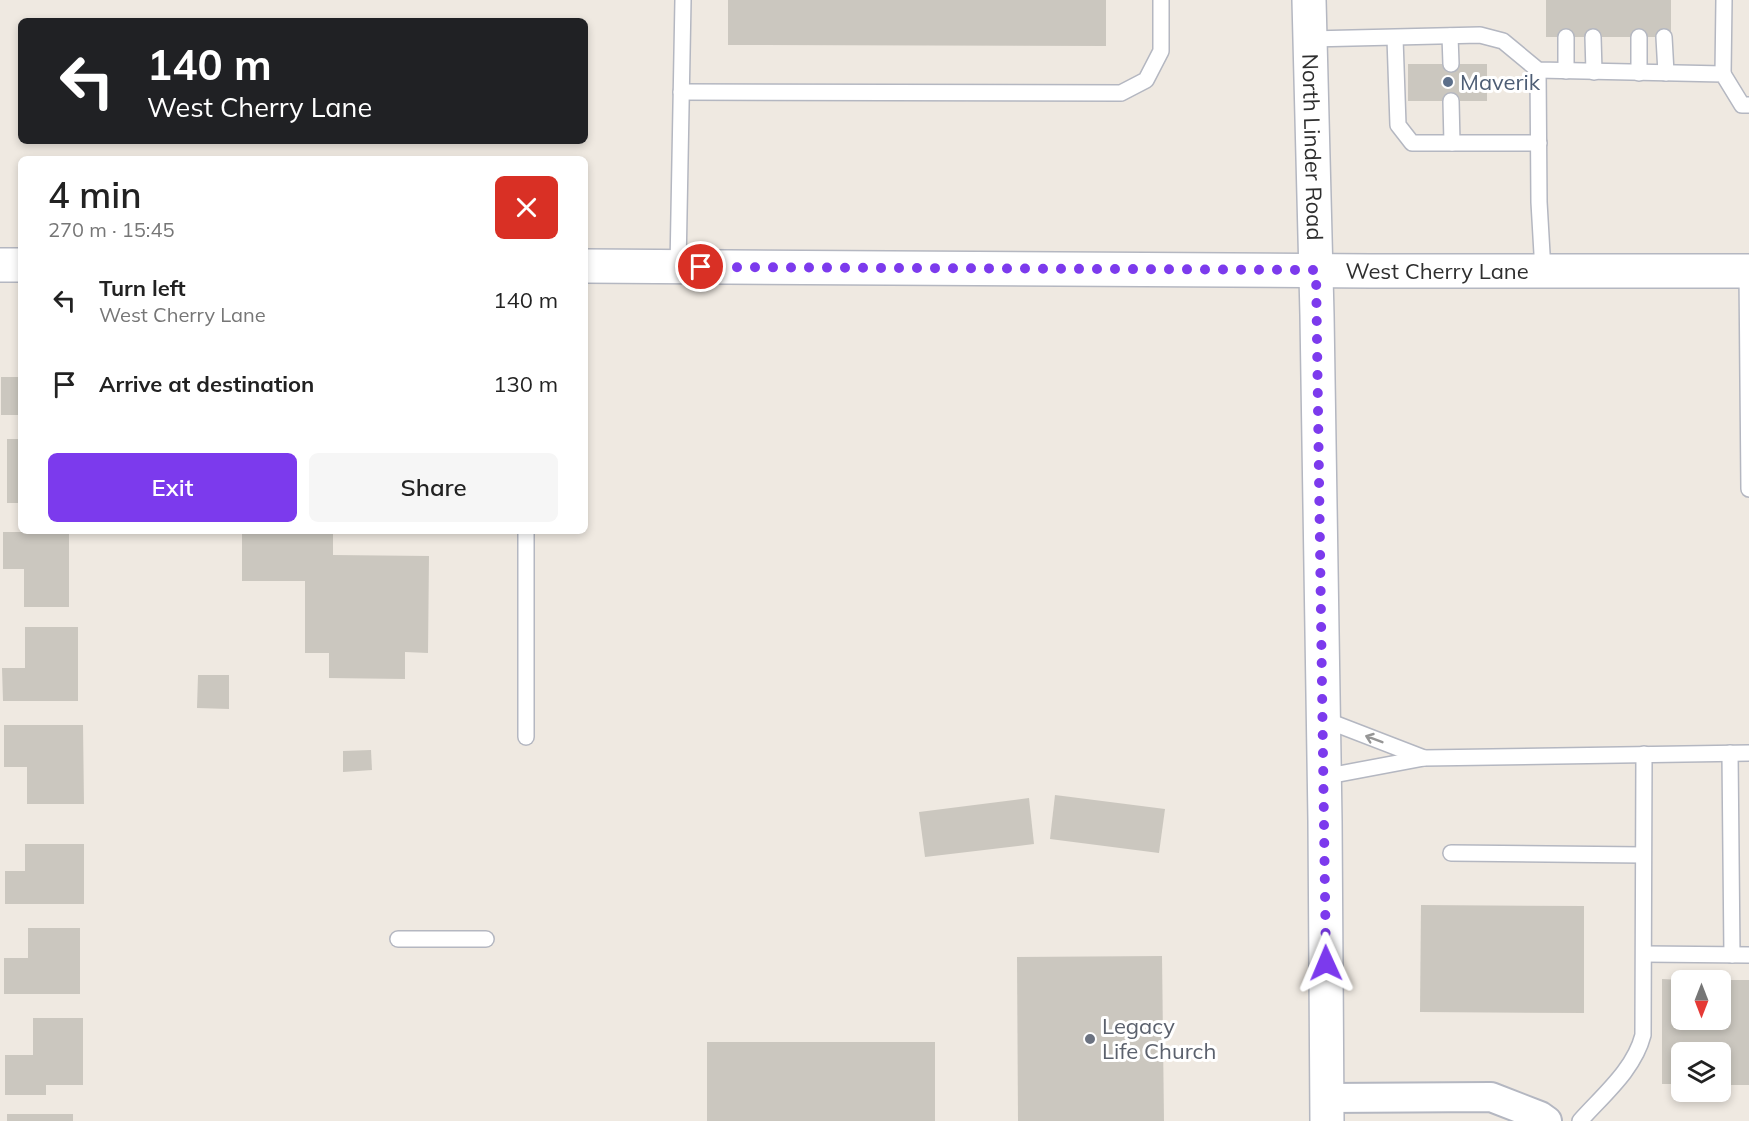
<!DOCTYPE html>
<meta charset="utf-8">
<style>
body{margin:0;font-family:Mulish,sans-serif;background:#f6f6f6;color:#222;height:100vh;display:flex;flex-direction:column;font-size:22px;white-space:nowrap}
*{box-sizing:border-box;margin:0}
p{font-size:20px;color:#767676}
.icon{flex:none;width:33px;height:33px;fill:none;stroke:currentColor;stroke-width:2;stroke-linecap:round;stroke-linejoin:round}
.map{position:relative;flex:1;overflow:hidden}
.panel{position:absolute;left:18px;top:156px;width:570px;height:378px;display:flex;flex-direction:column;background:#fff;border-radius:9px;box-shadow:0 3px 9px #0003}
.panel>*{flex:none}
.top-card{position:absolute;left:18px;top:18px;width:570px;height:126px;border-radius:9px;box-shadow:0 3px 9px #0003;background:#202124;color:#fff;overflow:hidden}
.needle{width:39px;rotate:180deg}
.buttons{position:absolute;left:1671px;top:970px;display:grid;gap:12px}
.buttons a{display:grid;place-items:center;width:60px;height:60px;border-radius:9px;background:#fff;box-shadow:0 3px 9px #0003;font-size:30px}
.pin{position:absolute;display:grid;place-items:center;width:51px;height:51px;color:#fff;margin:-26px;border:3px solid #fff;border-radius:50%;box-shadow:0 2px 6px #0007}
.me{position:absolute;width:66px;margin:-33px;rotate:359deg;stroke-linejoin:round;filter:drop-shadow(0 0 4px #0008)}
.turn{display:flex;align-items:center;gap:21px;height:126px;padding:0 30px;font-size:27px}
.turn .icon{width:78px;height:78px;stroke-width:2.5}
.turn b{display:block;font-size:42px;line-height:51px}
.round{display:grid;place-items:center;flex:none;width:63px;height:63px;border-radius:9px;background:#f6f6f6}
.summary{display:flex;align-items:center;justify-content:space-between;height:102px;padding:0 30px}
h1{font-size:36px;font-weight:600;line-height:45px}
.button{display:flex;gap:12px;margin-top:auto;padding:12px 30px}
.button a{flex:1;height:69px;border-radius:9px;background:#7c3aed;color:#fff;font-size:24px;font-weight:600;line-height:69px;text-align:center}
.button a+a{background:#f6f6f6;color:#222}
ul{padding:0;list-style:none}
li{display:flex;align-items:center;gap:18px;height:84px;padding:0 30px}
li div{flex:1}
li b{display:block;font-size:22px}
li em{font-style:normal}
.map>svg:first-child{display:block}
.building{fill:#cbc7bf}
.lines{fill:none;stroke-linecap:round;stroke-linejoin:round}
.lane-casing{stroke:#b4b7c1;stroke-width:18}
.street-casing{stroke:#b4b7c1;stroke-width:32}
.secondary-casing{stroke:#b4b7c1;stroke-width:36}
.lane{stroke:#fff;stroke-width:15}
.street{stroke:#fff;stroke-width:28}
.secondary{stroke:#fff;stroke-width:33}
.oneway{stroke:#969696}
.route{stroke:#7c3aed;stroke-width:10;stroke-dasharray:0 18}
.service-dot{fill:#5c6f8a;stroke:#fff;stroke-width:2}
.worship-dot{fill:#6b7280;stroke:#fff;stroke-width:2}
.labels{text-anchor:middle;stroke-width:6;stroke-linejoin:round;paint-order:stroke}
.service-label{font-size:22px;fill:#4e5e75;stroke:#fff;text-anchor:start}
.street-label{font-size:22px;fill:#2e2e2e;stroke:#fff}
.worship-label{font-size:22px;fill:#5b616d;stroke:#fff;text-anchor:start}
</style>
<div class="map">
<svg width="1749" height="1121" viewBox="0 0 1749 1121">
<rect width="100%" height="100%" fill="#efe9e1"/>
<g class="building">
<path d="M728 0H1106V46L728 45Z"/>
<rect x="1546" y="0" width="125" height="37"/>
<rect x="1408" y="64" width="79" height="37"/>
<rect x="1" y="377" width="20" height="38"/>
<rect x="7" y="439" width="14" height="64"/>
<path d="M242 531H333V555L429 556 428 653 405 652V679L329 678V653H305V581H242Z"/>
<path d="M3 532H69V607H24V569H3Z"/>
<path d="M25 627H78V701H3L2 668H25Z"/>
<path d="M198 675H229V709L197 708Z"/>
<path d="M4 725H83L84 804H27V767H4Z"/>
<path d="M371 750 372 770 343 772V751Z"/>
<path d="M1055 795 1165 809 1159 853 1050 839Z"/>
<path d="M1029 798 1034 844 925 857 919 812Z"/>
<path d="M25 844H84V904H5V871H25Z"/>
<path d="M1421 905 1584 906V1013L1420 1012Z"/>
<path d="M28 928H80V994H4V958H28Z"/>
<path d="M1162 956 1164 1121H1018L1017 957Z"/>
<path d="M1662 979 1682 980V1020H1720V980H1749V1085H1720V1053H1682V1084H1662Z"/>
<path d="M33 1018H83V1085H46V1095H5V1055H33Z"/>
<rect x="707" y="1042" width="228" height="79"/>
<rect x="7" y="1114" width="66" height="7"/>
</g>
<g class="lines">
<defs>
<g id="lane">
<path d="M1450 36 1451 64"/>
<path d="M1566 37V71"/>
<path d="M1593 37 1594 72"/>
<path d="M1639 37V73"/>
<path d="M1664 37 1666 73"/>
<path d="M1395 38 1398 125 1412 143H1539"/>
<path d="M1310 39 1480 35 1503 41 1538 70 1723 74 1742 105H1749"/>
<path d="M1538 70 1539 202 1543 271"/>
<path d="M1723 74 1724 0"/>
<path d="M681 92 1121 93 1146 80 1161 51V0"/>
<path d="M1451 101 1452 143"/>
<path d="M678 267 683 0"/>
<path d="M1747 271 1749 489"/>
<path d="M1323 719 1424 758"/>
<path d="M526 737V531"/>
<path d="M1730 753 1732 955"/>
<path d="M1323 777 1424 758 1749 753"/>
<path d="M1451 853 1643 855"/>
<path d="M398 939H486"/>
<path d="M1644 954 1749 955"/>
<path d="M1580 1121C1603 1095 1634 1070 1643 1035L1644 754"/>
</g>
<path id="street" d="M1327 1098 1491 1097 1540 1116 1547 1121"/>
<g id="secondary">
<path id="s1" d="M1309 0 1317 315 1325 821 1327 1121"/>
<path d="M0 265H21"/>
<path id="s2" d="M585 266 1371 271H1749"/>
</g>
</defs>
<use href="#lane" class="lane-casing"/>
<use href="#street" class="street-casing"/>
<use href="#secondary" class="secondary-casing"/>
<use href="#lane" class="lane"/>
<use href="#street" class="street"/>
<use href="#secondary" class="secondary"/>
</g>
<defs><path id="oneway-shaft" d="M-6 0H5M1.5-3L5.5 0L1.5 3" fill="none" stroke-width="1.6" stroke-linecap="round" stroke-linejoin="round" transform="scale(1.5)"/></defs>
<use class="oneway" href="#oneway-shaft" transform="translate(1374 739) rotate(-159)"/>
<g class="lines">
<path class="route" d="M701 267 1316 270 1326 963"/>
</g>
<circle class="service-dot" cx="1448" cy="82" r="6"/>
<circle class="worship-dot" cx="1090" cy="1039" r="6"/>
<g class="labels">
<g class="service-label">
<text x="1460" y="90">Maverik</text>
</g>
<g class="street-label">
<text dy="8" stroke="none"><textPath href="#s1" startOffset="147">North Linder Road</textPath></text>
<text dy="8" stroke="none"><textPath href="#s2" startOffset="852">West Cherry Lane</textPath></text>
</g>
<g class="worship-label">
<text x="1102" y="1034">Legacy<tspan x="1102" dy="25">Life Church</tspan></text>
</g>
</g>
</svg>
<div class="buttons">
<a><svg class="needle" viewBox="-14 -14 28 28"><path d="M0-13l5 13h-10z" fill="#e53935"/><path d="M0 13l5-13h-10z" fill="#767676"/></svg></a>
<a><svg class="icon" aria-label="layers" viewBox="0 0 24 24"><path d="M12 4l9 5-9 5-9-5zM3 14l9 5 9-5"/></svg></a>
</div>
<div class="pin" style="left:701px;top:267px;background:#d93025"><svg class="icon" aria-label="arrive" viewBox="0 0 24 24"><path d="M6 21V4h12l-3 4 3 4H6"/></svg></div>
<svg class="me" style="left:1326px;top:963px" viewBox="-20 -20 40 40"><path d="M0-17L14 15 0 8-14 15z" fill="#7c3aed" stroke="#fff" stroke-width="4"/></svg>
<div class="top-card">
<div class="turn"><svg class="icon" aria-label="left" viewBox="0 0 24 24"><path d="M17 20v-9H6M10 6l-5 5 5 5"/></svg><div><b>140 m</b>West Cherry Lane</div></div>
</div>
<section class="panel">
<div class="summary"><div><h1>4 min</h1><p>270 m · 15:45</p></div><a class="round" style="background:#d93025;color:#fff"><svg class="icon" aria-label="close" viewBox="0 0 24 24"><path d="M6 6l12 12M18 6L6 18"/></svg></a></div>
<ul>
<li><svg class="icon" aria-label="left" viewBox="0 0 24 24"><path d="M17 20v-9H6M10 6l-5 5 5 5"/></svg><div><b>Turn left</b><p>West Cherry Lane</p></div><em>140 m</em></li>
<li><svg class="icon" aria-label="arrive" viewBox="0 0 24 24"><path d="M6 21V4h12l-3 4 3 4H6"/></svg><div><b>Arrive at destination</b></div><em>130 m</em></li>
</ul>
<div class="button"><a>Exit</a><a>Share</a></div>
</section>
</div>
